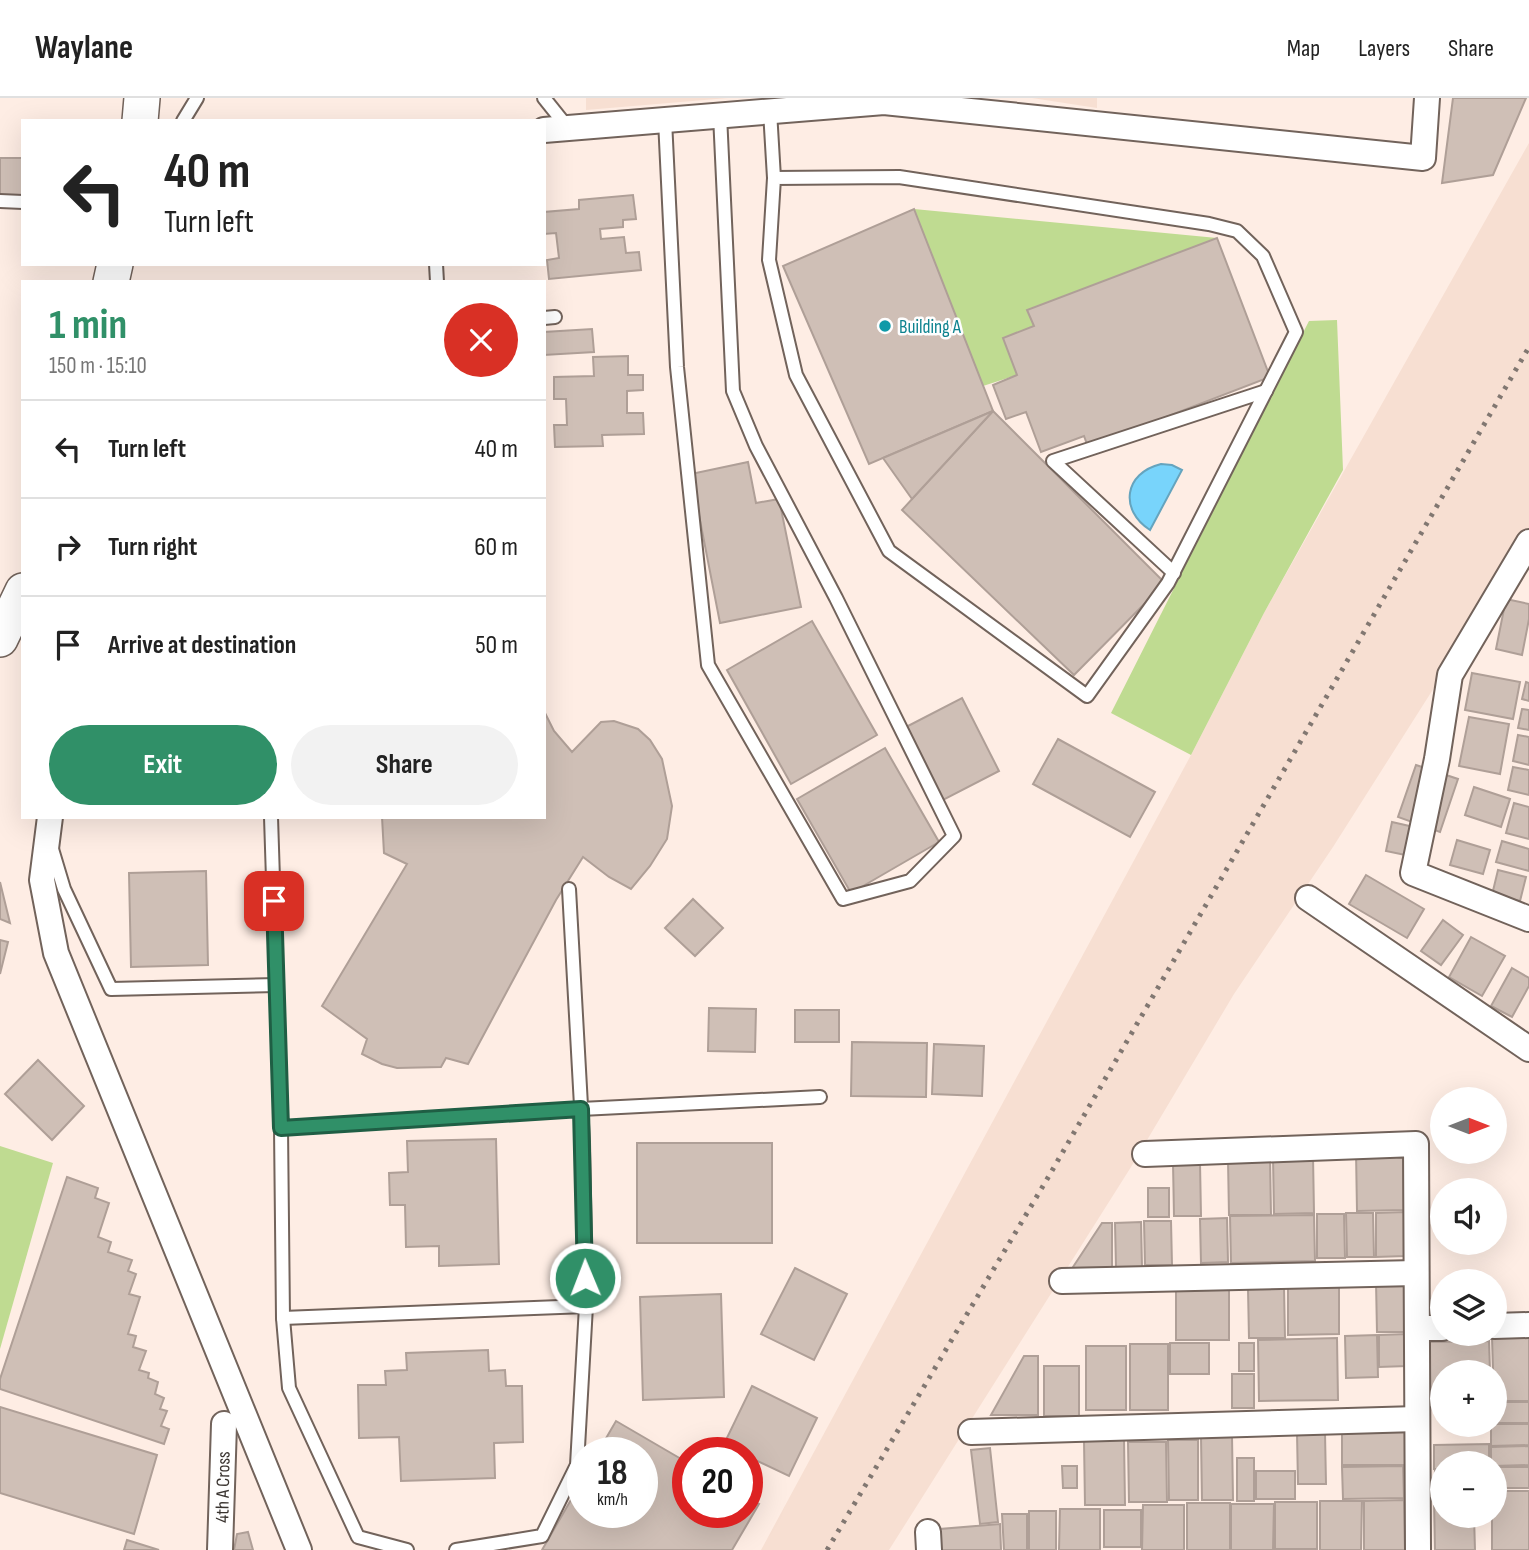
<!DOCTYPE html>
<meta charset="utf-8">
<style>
body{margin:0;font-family:"Sofia Sans Condensed",sans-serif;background:#f2f2f2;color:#222;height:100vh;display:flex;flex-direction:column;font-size:26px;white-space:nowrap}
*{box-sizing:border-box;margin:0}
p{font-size:23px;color:#767676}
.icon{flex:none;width:38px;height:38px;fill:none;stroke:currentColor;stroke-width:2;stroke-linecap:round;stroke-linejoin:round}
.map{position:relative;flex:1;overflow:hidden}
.panel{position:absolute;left:21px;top:182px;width:525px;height:539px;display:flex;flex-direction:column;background:#fff;border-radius:0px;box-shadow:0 7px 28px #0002}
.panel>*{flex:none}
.top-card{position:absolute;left:21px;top:21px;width:525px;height:147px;border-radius:0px;box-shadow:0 7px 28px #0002;background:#fff;color:#222;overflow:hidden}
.needle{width:46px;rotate:90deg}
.controls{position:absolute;left:1430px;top:989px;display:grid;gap:14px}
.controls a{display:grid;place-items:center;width:77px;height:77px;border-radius:50%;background:#fff;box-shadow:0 7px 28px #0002;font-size:35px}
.speed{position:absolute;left:567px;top:1339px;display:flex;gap:14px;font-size:35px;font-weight:700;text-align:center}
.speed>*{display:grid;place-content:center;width:91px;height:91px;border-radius:50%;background:#fff;box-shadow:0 7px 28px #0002;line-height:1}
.speed small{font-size:18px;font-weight:400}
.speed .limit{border:10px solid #d22;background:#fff;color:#111}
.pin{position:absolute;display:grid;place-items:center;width:60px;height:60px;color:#fff;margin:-30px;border-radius:14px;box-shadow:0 4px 10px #0006}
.me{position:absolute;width:77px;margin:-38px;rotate:359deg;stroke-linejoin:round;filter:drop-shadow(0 0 5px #0008)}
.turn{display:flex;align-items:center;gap:24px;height:147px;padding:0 28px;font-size:32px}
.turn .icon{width:91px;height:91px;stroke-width:2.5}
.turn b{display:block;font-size:49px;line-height:60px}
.round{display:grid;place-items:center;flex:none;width:74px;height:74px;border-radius:37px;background:#f2f2f2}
.overview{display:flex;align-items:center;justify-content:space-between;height:119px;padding:0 28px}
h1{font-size:42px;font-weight:700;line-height:52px;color:#309068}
.button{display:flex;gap:14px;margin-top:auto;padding:14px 28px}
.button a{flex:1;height:80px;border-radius:42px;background:#309068;color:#fff;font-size:28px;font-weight:700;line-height:80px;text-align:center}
.button a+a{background:#f2f2f2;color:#222}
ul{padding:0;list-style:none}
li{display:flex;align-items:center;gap:21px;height:98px;padding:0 28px;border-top:2px solid #e0e0e0}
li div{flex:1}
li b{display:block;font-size:26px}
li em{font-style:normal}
header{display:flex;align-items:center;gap:42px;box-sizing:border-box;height:98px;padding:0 35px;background:#fff;border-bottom:2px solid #e0e0e0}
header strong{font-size:33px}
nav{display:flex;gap:38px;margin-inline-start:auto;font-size:24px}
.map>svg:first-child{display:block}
.built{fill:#f7dfd2}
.green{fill:#bfdb91}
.water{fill:#78d4fb;stroke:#65a4be;stroke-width:2}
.building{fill:#cfbfb6;stroke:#af9f97;stroke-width:2}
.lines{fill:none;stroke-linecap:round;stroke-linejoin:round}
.lane-casing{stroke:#72635b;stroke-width:16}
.street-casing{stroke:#72635b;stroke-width:28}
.secondary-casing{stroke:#72635b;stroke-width:38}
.lane{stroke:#fff;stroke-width:12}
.street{stroke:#fff;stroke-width:24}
.secondary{stroke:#fff;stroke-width:35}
.rail{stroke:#817771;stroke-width:5;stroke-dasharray:3.5 7;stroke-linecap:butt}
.route-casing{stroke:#1f5e44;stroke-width:18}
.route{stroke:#309068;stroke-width:12}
.culture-dot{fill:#0f9aa8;stroke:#fefefe;stroke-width:2.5}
.labels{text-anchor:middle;stroke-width:5;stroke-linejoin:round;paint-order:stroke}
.culture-label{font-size:19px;fill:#0d838f;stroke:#fefefe;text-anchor:start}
.street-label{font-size:19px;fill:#3a3430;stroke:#fefefe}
</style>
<header>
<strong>Waylane</strong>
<nav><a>Map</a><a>Layers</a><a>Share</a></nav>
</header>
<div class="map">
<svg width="1529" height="1452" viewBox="0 0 1529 1452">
<rect width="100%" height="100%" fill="#feede4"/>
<g class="built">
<path d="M586 0H728L586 12Z"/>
<path d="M1032 0H1097V10Z"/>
<path d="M1529 45V440L1333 749 1234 896 1131 1069 889 1452H761L1191 657 1264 515Z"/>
</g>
<g class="green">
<path d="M914 111 1217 140 1028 212 1034 228 1017 277 983 288Z"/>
<path d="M1337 222 1343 372 1264 515 1191 657 1111 615 1309 223Z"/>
<path d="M0 1048 53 1065 0 1251Z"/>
</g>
<path class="water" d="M1161 366 1172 367 1182 372 1150 432C1119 412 1124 375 1161 366Z"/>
<g class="building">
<path d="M1453 0H1526L1493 77 1442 85Z"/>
<rect x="0" y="60" width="23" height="37"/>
<path d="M633 97 636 121 623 122V129L600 131 601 141 624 139 626 155 639 154 641 172 549 181 547 162 559 160 556 135 544 136V114L579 111V102Z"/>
<path d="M914 111 993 313 869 366 783 168Z"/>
<path d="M1217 140 1270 279 1088 349 1084 338 1041 354 1026 314 1006 321 993 287 1017 277 1003 240 1034 228 1027 212Z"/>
<path d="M592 231 594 254 544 257V234Z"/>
<path d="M628 258V277H643V292L627 293V315H643L644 336 602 337 603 348 555 349 554 327H567L566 301H554V279L594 278 593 259Z"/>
<path d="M993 313 1165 485 1074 577 902 412Z"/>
<path d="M993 313 912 401 883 360Z"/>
<path d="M748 364 756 405 779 401 801 509 720 525 691 376Z"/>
<path d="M1506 501 1529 506V521L1522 557 1496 551Z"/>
<path d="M812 523 877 637 791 686 727 572Z"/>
<path d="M1472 575 1520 584 1513 621 1465 612Z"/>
<path d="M1526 584 1529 585V603L1522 601Z"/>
<path d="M962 600 999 673 943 702 906 629Z"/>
<path d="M1522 611 1529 612V632L1518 630Z"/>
<path d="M544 613 554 633 572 654 601 624 614 623 638 631 650 642 662 661 672 708 667 741 650 768 631 791 609 779 583 759 556 802 468 966 446 960 441 969 397 970 382 966 362 956 367 941 322 908 407 766 384 755 382 719H544Z"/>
<path d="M1469 619 1509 626 1500 676 1459 668Z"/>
<path d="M1518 637 1529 639V667L1513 663Z"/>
<path d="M1058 641 1155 694 1130 739 1033 686Z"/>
<path d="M885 650 939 744 851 795 797 701Z"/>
<path d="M1416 667 1458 681 1440 734 1398 719Z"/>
<path d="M1513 669 1529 672V697L1508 692Z"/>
<path d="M1474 689 1510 701 1501 729 1465 717Z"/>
<path d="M1514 705 1529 709V741L1506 735Z"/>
<path d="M1392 724 1427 732 1420 760 1386 753Z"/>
<path d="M1457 742 1490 752 1483 776 1450 767Z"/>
<path d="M1502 743 1529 751V773L1496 764Z"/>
<path d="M1498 772 1526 779 1520 803 1492 797Z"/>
<path d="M206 773 208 867 131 869 129 775Z"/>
<path d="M1366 777 1424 811 1407 840 1349 806Z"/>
<path d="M0 784 10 825 0 821Z"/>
<path d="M693 801 723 830 695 858 665 830Z"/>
<path d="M1443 822 1463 837 1441 867 1421 853Z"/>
<path d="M1471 839 1505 858 1482 898 1449 879Z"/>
<path d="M0 842 8 844 0 876Z"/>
<path d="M1512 870 1529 880V888L1512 919 1491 908Z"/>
<path d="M709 910 756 911 755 954 708 953Z"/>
<rect x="795" y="912" width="44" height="32"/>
<path d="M852 944 927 945 926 999 851 998Z"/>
<path d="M934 946 984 948 982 998 932 996Z"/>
<path d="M38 962 84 1008 52 1042 5 996Z"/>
<path d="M496 1041 499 1166 439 1168V1148L406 1149 405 1107H390L389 1075 408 1074 407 1043Z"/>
<rect x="637" y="1045" width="135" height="100"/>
<path d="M1403 1053 1404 1112 1357 1113 1356 1054Z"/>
<path d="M1313 1058 1314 1115 1274 1116 1273 1059Z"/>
<path d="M1270 1061 1271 1117H1229L1228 1062Z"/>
<path d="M1173 1065H1200L1201 1118H1174Z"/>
<path d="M67 1079 98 1090 95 1100 109 1105 98 1139 111 1144 108 1154 132 1162 128 1173 136 1176 129 1196 140 1199 128 1236 136 1238 133 1249 146 1253 139 1272 149 1275 148 1280 158 1284 155 1296 164 1300 160 1311 167 1313 161 1328 169 1331 164 1346 0 1291V1281Z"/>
<rect x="1148" y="1090" width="21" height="29"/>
<path d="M1405 1114V1158L1376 1159V1115Z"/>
<path d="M1346 1115H1373L1374 1159H1347Z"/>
<path d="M1317 1116H1344L1345 1160H1317Z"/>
<path d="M1314 1117 1315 1163 1231 1165 1230 1118Z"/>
<path d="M1227 1120 1228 1164 1201 1165 1200 1121Z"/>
<path d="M1144 1123H1171L1172 1167H1145Z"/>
<path d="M1141 1124 1142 1169H1116L1115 1125Z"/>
<path d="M1102 1125H1112V1172L1073 1173V1169Z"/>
<path d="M795 1170 847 1196 814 1262 761 1236Z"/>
<path d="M1376 1184H1405L1406 1234H1377Z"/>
<path d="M1339 1189V1236L1288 1237V1190Z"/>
<path d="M1284 1190 1285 1240H1249L1248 1191Z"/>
<rect x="1176" y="1191" width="53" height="51"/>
<path d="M721 1196 724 1299 643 1302 640 1199Z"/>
<path d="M1407 1236V1268L1379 1269V1237Z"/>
<path d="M1377 1237 1378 1279 1346 1280 1345 1238Z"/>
<path d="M1492 1239H1529V1303H1494Z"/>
<path d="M1337 1240 1338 1302 1259 1303 1258 1242Z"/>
<path d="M1489 1243 1490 1274H1442V1306H1430L1429 1244Z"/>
<rect x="1170" y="1245" width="39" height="31"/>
<rect x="1239" y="1245" width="15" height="28"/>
<rect x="1130" y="1246" width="38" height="66"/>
<rect x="1086" y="1248" width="40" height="64"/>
<path d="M488 1252 489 1273 505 1272 506 1288H522L523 1344 494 1345 495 1380 401 1383 399 1339 359 1340 358 1287H386L385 1273 407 1272 406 1255Z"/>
<path d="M1024 1258H1038V1317H991Z"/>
<rect x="1044" y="1268" width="35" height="50"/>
<rect x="1232" y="1276" width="22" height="34"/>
<path d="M752 1288 817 1320 789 1378 747 1358V1354H741L724 1346Z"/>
<rect x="1494" y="1304" width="35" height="21"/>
<path d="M0 1309 157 1357 134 1436 0 1395Z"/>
<path d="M616 1323 688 1365V1414H747V1400L759 1406 732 1452H542L583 1381V1414H642V1354H598Z"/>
<path d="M1491 1326H1529V1347L1491 1348Z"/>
<path d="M1406 1333 1407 1367H1342V1334Z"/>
<path d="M1297 1335H1325L1326 1386H1298Z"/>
<path d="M1232 1338 1233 1402H1202L1201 1339Z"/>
<path d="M1124 1341 1125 1407H1085L1084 1342Z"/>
<path d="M1168 1342H1198V1402H1169Z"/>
<path d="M1128 1344H1166L1167 1404H1129Z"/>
<path d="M1489 1346V1365H1442V1371H1434V1347Z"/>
<path d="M1529 1348V1367L1494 1368V1365H1491V1349Z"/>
<path d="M990 1350 998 1424 980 1426 971 1352Z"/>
<rect x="1237" y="1360" width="17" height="43"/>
<path d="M1062 1368H1077V1390H1063Z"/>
<path d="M1403 1368 1404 1400 1343 1401 1342 1369Z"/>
<rect x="1494" y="1369" width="35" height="21"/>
<rect x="1256" y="1373" width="39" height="28"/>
<rect x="1435" y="1373" width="7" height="22"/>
<path d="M1494 1393H1529V1452H1492V1418H1494Z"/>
<path d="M1404 1402 1405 1452H1364V1403Z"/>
<path d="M1434 1402H1442V1418H1474L1475 1452H1435Z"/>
<path d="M1320 1403H1362L1361 1452H1320Z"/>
<rect x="1275" y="1404" width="42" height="47"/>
<rect x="1187" y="1405" width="43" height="47"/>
<path d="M1231 1406H1274L1273 1452H1231Z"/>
<path d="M1143 1407H1184V1452H1142Z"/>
<path d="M1060 1411H1100V1452H1059Z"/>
<rect x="1104" y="1412" width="37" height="37"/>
<rect x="1029" y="1413" width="27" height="39"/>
<path d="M1002 1416H1027V1452H1004Z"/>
<path d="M1000 1426 1001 1452H941L940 1431Z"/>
<path d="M248 1434 253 1452H234L237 1436Z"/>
<path d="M127 1442 159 1452H124Z"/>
</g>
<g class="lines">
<defs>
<g id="lane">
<path d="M544 0 568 30"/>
<path d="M770 13 774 80 769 162 796 277 889 453 1087 598 1168 485 1296 234 1263 158 1237 133 1209 126 899 79 774 80"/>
<path d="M665 22 677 269 708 567 843 801 910 783 954 738 836 500 756 348 733 293 720 17"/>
<path d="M183 23 197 0"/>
<path d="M0 103 23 104"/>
<path d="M436 166 437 184"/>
<path d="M544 220 555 219"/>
<path d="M1174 475 1053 363 1266 293"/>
<path d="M271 719 281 1030 283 1220 289 1290 358 1439 407 1452"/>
<path d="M52 751 64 791 111 891 277 887"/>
<path d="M281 1030 581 1011 820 999"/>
<path d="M283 1220 586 1208"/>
<path d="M456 1452 542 1438 577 1367 586 1208 583 1044 569 791"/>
</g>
<g id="street">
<path d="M544 32 884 4 1423 60 1427 0"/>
<path d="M1529 444 1450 577 1437 661 1413 775 1529 821"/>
<path d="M50 719 42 782 56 855 299 1452"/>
<path d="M1308 800 1529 951"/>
<path d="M1145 1056 1416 1046 1418 1452"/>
<path d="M1062 1183 1416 1175"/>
<path d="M1494 1228 1529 1227"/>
<path d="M1417 1230H1442"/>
<path d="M971 1334 1417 1321"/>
<path d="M928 1434 929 1452"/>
<path d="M220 1452 224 1326"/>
</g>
<g id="secondary">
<path d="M140 23 142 0"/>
<path d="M111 184 115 166"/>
<path d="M0 541 23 493"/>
</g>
</defs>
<use href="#lane" class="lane-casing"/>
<use href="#street" class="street-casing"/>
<use href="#secondary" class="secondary-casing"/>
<use href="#lane" class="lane"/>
<use href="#street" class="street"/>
<use href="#secondary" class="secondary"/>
<path class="rail" d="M827 1452 1046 1083 1529 249"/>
</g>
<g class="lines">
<defs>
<path id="route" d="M274 803 281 1030 581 1011 585 1180"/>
</defs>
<use href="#route" class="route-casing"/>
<use href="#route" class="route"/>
</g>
<circle class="culture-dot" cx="885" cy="228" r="7"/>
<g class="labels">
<g class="culture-label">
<text x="899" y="235">Building A</text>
</g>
<g class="street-label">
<text transform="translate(222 1389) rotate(-89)" y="7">4th A Cross</text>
</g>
</g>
</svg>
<div class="controls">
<a><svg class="needle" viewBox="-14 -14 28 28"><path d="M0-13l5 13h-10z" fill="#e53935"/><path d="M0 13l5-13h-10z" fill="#767676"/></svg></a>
<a><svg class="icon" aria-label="sound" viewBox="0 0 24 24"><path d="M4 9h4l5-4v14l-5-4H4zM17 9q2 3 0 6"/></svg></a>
<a><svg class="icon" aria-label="layers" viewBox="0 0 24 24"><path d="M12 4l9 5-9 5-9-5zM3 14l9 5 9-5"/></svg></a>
<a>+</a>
<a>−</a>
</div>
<div class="speed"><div>18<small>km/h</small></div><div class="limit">20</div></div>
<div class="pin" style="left:274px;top:803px;background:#d93025"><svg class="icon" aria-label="arrive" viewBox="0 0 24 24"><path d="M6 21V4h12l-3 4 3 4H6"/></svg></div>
<svg class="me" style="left:585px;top:1180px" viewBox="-20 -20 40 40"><circle r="17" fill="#309068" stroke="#fff" stroke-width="3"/><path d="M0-11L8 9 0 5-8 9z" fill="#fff"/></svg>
<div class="top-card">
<div class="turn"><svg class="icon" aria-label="left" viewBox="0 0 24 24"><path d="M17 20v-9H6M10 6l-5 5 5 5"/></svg><div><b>40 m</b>Turn left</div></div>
</div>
<section class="panel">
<div class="overview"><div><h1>1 min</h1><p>150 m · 15:10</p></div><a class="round" style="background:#d93025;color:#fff"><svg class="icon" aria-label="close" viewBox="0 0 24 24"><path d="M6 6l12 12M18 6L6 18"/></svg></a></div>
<ul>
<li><svg class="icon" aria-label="left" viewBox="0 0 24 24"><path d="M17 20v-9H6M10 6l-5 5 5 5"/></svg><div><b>Turn left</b></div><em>40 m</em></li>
<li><svg class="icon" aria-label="right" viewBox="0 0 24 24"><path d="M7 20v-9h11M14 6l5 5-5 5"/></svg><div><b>Turn right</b></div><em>60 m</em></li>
<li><svg class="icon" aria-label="arrive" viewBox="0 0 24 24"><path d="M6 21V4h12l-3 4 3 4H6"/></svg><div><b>Arrive at destination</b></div><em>50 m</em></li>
</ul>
<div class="button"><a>Exit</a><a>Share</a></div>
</section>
</div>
